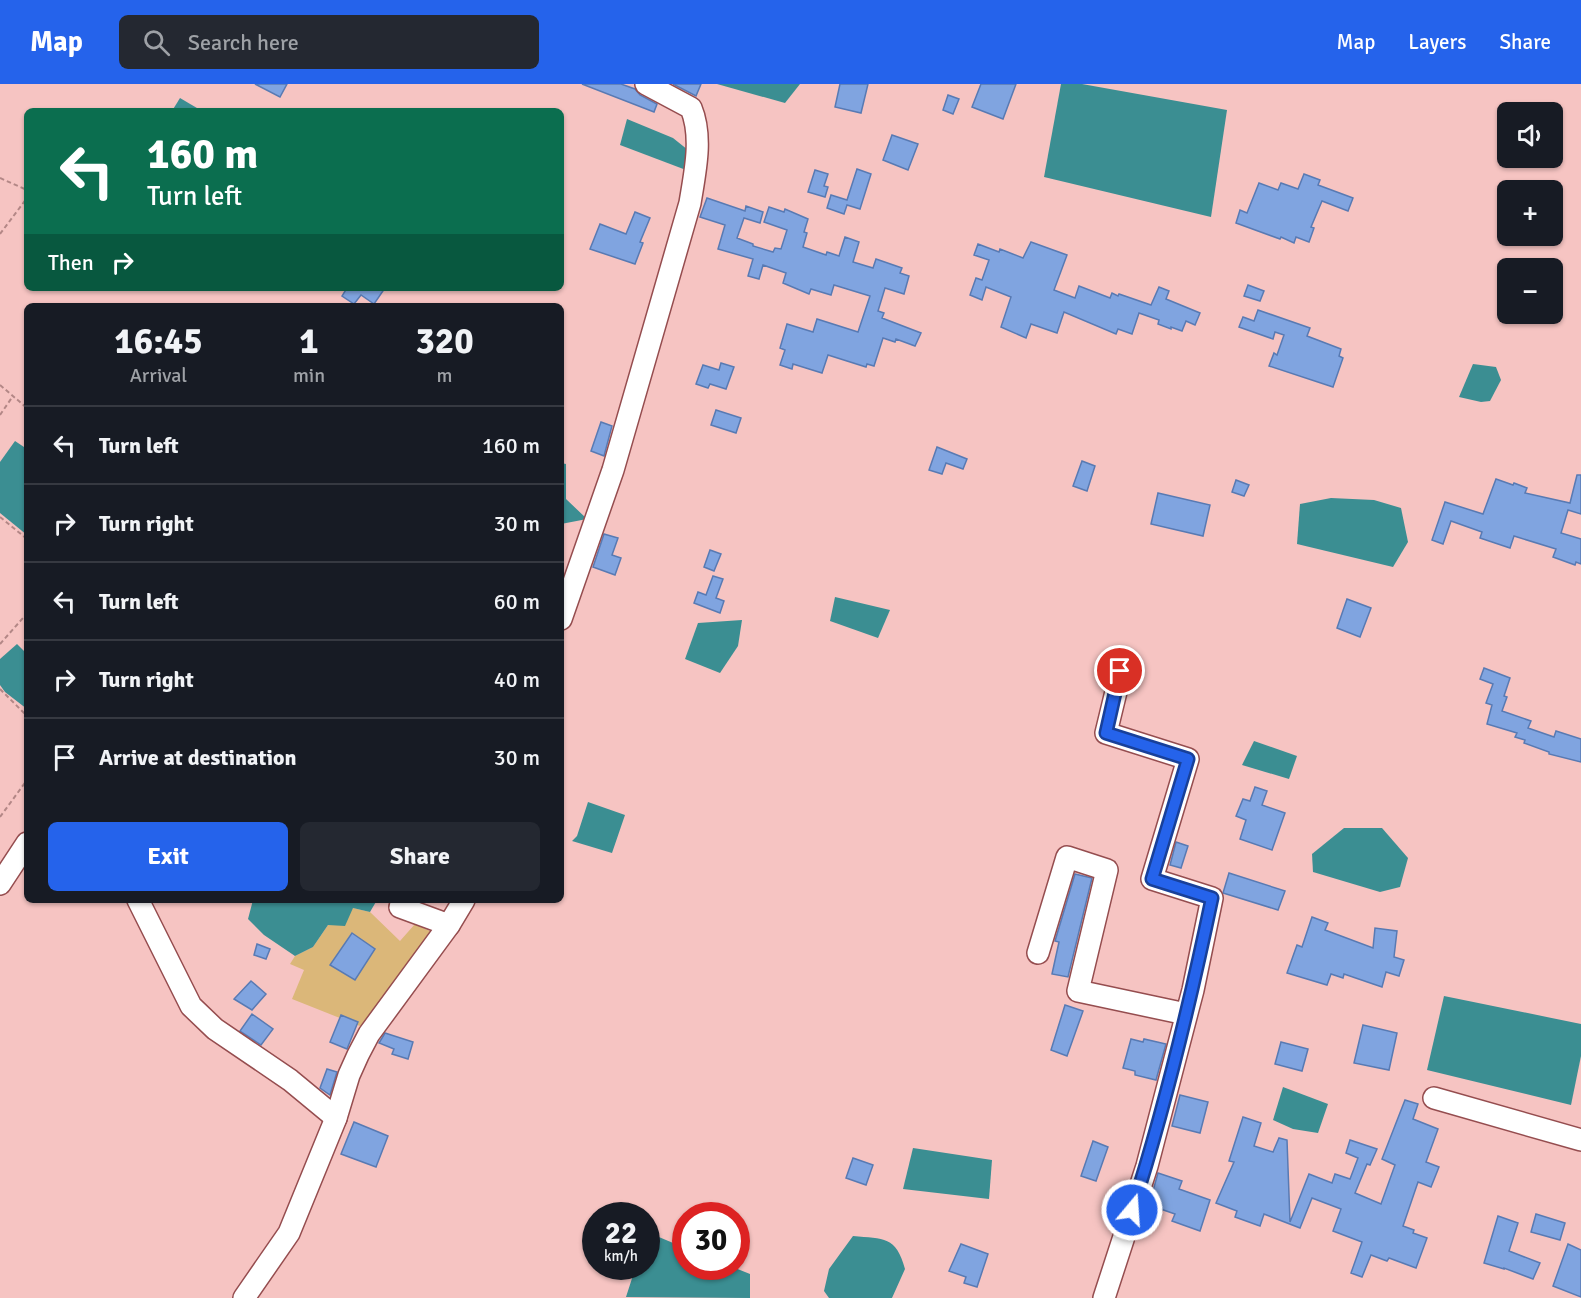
<!DOCTYPE html>
<meta charset="utf-8">
<style>
body{margin:0;font-family:Signika,sans-serif;background:#242831;color:#f1f3f6;height:100vh;display:flex;flex-direction:column;font-size:22px;white-space:nowrap}
*{box-sizing:border-box;margin:0}
p{font-size:20px;color:#9ea1a6}
.icon{flex:none;width:33px;height:33px;fill:none;stroke:currentColor;stroke-width:2;stroke-linecap:round;stroke-linejoin:round}
.map{position:relative;flex:1;overflow:hidden}
.drawer{position:absolute;left:24px;top:219px;width:540px;height:600px;display:flex;flex-direction:column;background:#171b24;border-radius:9px;box-shadow:0 2px 4px #0004}
.drawer>*{flex:none}
.guide{position:absolute;left:24px;top:24px;width:540px;height:183px;border-radius:9px;box-shadow:0 2px 4px #0004;background:#0b6e4f;color:#fff;overflow:hidden}
.buttons{position:absolute;left:1497px;top:18px;display:grid;gap:12px}
.buttons a{display:grid;place-items:center;width:66px;height:66px;border-radius:9px;background:#171b24;box-shadow:0 2px 4px #0004;font-size:30px}
.speed{position:absolute;left:582px;top:1118px;display:flex;gap:12px;font-size:30px;font-weight:700;text-align:center}
.speed>*{display:grid;place-content:center;width:78px;height:78px;border-radius:50%;background:#171b24;box-shadow:0 2px 4px #0004;line-height:1}
.speed small{font-size:15px;font-weight:400}
.speed .limit{border:9px solid #d22;background:#fff;color:#111}
.pin{position:absolute;display:grid;place-items:center;width:51px;height:51px;color:#fff;margin:-26px;border:3px solid #fff;border-radius:50%;box-shadow:0 2px 6px #0007}
.me{position:absolute;width:66px;margin:-33px;rotate:18deg;stroke-linejoin:round;filter:drop-shadow(0 0 4px #0008)}
.turn{display:flex;align-items:center;gap:21px;height:126px;padding:0 24px;font-size:27px}
.turn .icon{width:78px;height:78px;stroke-width:2.5}
.turn b{display:block;font-size:42px;line-height:51px}
.then{display:flex;align-items:center;height:57px;padding:0 24px;background:#0003;gap:12px;font-size:22px}
.eta{display:flex;justify-content:space-evenly;align-items:center;height:102px;text-align:center}
.eta b{font-size:36px;font-weight:700;line-height:42px}
.cta{display:flex;gap:12px;margin-top:auto;padding:12px 24px}
.cta a{flex:1;height:69px;border-radius:9px;background:#2563eb;color:#fff;font-size:24px;font-weight:700;line-height:69px;text-align:center}
.cta a+a{background:#242831;color:#f1f3f6}
ul{padding:0;list-style:none}
li{display:flex;align-items:center;gap:18px;height:78px;padding:0 24px;border-top:2px solid #363941}
li div{flex:1}
li b{display:block;font-size:22px}
li em{font-style:normal}
header{display:flex;align-items:center;gap:36px;box-sizing:border-box;height:84px;padding:0 30px;background:#2563eb;color:#fff}
header strong{font-size:28px}
nav{display:flex;gap:33px;margin-inline-start:auto;font-size:21px}
.search{width:420px;height:54px;background:#242831;display:flex;align-items:center;gap:15px;box-sizing:border-box;padding:0 21px;border-radius:9px;color:#9ea1a6;font-size:22px}
.map>svg:first-child{display:block}
.green{fill:#dbb779;fill-rule:evenodd}
.water{fill:#3b8e92}
.building{fill:#80a4e0;stroke:#587ab3;stroke-width:1.5}
.lines{fill:none;stroke-linecap:round;stroke-linejoin:round}
.minor-casing{stroke:#954d4f;stroke-width:24}
.path{stroke:#b38786;stroke-width:2;stroke-dasharray:4.5 3;stroke-linecap:butt}
.minor{stroke:#fff;stroke-width:21}
.route-casing{stroke:#184099;stroke-width:15}
.route{stroke:#2563eb;stroke-width:10}
</style>
<header>
<strong>Map</strong>
<div class="search"><svg class="icon" aria-label="search" viewBox="0 0 24 24"><circle cx="10" cy="10" r="6"/><path d="M15 15l6 6"/></svg>Search here</div>
<nav><a>Map</a><a>Layers</a><a>Share</a></nav>
</header>
<div class="map">
<svg width="1581" height="1214" viewBox="0 0 1581 1214">
<rect width="100%" height="100%" fill="#f6c4c2"/>
<path class="green" d="M353 824 370 828 400 857 415 840 432 848 365 944 292 915 304 886 290 880 295 872 313 863 328 841ZM351 850 374 865 355 896 330 881Z"/>
<g class="water">
<path d="M717 0H800L785 19Z"/>
<path d="M1061 0H1082L1227 26 1211 133 1044 93Z"/>
<path d="M180 14 202 27H172Z"/>
<path d="M627 35 673 54 688 66 686 86 620 61Z"/>
<path d="M1473 280 1496 283 1501 296 1490 317 1481 318 1459 313Z"/>
<path d="M15 357 27 365V451L0 429V378Z"/>
<path d="M561 379 566 380V415L587 435 561 440Z"/>
<path d="M1331 414 1374 416 1401 424 1408 458 1393 483 1297 460 1300 420Z"/>
<path d="M835 513 890 526 878 554 830 537Z"/>
<path d="M742 536 738 562 720 589 685 575 698 539Z"/>
<path d="M17 560 27 570V625L5 608 0 601V575Z"/>
<path d="M1254 657 1297 672 1289 695 1242 681Z"/>
<path d="M588 718 625 731 612 769 572 757 577 752Z"/>
<path d="M1344 744H1382L1408 774 1400 803 1380 808 1313 788 1312 770Z"/>
<path d="M253 816H377L370 828 353 824 345 842 328 841 313 863 295 872 264 851 248 835Z"/>
<path d="M1444 912 1581 940V972L1571 1021 1427 986Z"/>
<path d="M1283 1003 1328 1020 1318 1049 1293 1045 1273 1036Z"/>
<path d="M913 1064 992 1076 989 1115 903 1105Z"/>
<path d="M647 1148 685 1164 686 1182H730L750 1190V1214L626 1213 636 1182H646Z"/>
<path d="M853 1152C884 1155 896 1152 905 1185L892 1214H829L824 1207 829 1185Z"/>
</g>
<g class="building">
<path d="M255 0H287L280 13Z"/>
<path d="M582 0H621L635 5 640 11 657 20 654 28Z"/>
<path d="M673 0H701L696 12Z"/>
<path d="M840 0H868L861 29 835 23Z"/>
<path d="M981 0H1016L1003 35 972 23Z"/>
<path d="M948 11 959 15 953 30 943 26Z"/>
<path d="M892 51 918 60 908 86 883 76Z"/>
<path d="M857 85 871 90 860 125 847 121 844 130 827 124 831 111 847 116Z"/>
<path d="M815 86 828 90 824 102 828 103 825 113 808 108Z"/>
<path d="M1304 90 1320 96 1318 101 1353 114 1348 127 1322 117 1311 143 1314 144 1309 158 1296 153 1294 159 1281 153 1280 155 1236 139 1240 126 1247 129 1259 99 1278 106 1281 99 1298 105Z"/>
<path d="M707 114 745 127 746 122 763 128 760 139 744 134 737 154 753 160V162L773 168 775 164 781 165 787 146 764 138 769 123 784 128 785 125 808 135 804 148 807 149 803 163 826 171 827 168 839 172 845 153 859 158 853 178 873 184 876 175 902 184 900 189 909 192 904 210 885 204 878 227 884 229 882 234 921 249 915 262 896 255 895 258 883 254 874 282 867 280 866 283 828 271 822 289 793 280 792 285 780 281 785 266 780 264 787 240 813 248 817 235 858 248 870 212 834 201 831 211 811 205 809 210 783 199 786 189 763 181 759 195 748 192 753 175 718 165 725 141 700 133Z"/>
<path d="M635 128 650 134 640 158 643 159 635 180 590 165 600 140 626 150Z"/>
<path d="M1031 158 1067 171 1054 206 1075 214 1079 202 1110 214 1112 209 1118 212 1119 210 1151 221 1159 203 1169 207 1166 215 1200 229 1195 241 1186 237 1182 247 1171 243V245L1158 240 1159 236 1139 229 1132 250 1118 245 1116 250 1064 228 1057 249 1031 240 1026 254 1001 243 1011 213 986 203 982 216 970 211 976 194 982 196 989 176 974 171 978 160 999 168 1000 165 1023 174Z"/>
<path d="M1248 201 1264 207 1260 217 1244 212Z"/>
<path d="M347 204H385L374 220 361 211 354 220 342 212Z"/>
<path d="M1258 226 1310 244 1307 252 1341 265 1339 272 1343 274 1333 303 1269 282 1274 269 1277 271 1284 251 1275 248 1273 255 1239 243 1243 233 1254 237Z"/>
<path d="M721 279 734 283 726 305 710 300 708 304 696 300 703 281 719 286Z"/>
<path d="M716 326 741 334 736 349 711 341Z"/>
<path d="M601 338 612 342 604 372 591 367Z"/>
<path d="M937 363 967 375 963 385 946 379 942 390 929 386Z"/>
<path d="M1082 377 1095 382 1087 407 1073 402Z"/>
<path d="M1577 391H1581V430L1568 426 1561 449 1581 455V480L1576 478 1575 481 1553 473 1556 465 1514 452 1510 464 1480 454 1482 448 1451 437 1443 460 1432 456 1445 418 1483 430 1496 395 1513 401 1514 399 1527 404 1525 409 1570 419Z"/>
<path d="M1236 396 1249 401 1244 412 1232 408Z"/>
<path d="M1158 409 1210 421 1203 452 1151 440Z"/>
<path d="M604 450 618 454 612 471 621 474 615 491 593 483Z"/>
<path d="M710 466 721 470 714 487 704 483Z"/>
<path d="M713 492 723 495 716 514 724 517 720 529 694 519 698 508 706 511Z"/>
<path d="M1347 515 1371 524 1360 553 1337 544Z"/>
<path d="M1484 584 1510 594 1504 612 1507 613 1502 627 1531 637 1528 644 1554 653 1556 647 1581 655V678L1549 670V668L1524 659 1525 656 1515 653 1517 649 1487 640 1492 621 1486 619 1493 600 1480 595Z"/>
<path d="M1255 703 1267 707 1262 721 1285 729 1272 766 1240 755 1246 736 1236 732 1243 715 1250 717Z"/>
<path d="M1176 758 1188 762 1181 784 1170 781Z"/>
<path d="M1229 789 1285 807 1278 826 1223 809Z"/>
<path d="M1075 790 1092 794 1068 893 1052 890 1059 858 1055 857Z"/>
<path d="M1312 833 1328 839 1325 846 1373 864 1375 844 1397 847 1394 873 1404 876 1399 892 1386 888 1382 903 1344 890 1343 894 1331 890 1327 901 1287 889 1297 861 1302 863Z"/>
<path d="M352 849 375 865 355 896 330 881Z"/>
<path d="M257 860 270 865 266 875 254 871Z"/>
<path d="M251 897 266 910 252 926 234 915Z"/>
<path d="M1065 921 1083 927 1067 972 1051 966Z"/>
<path d="M252 930 273 945 261 961 240 947Z"/>
<path d="M341 931 358 938 347 965 330 958Z"/>
<path d="M1363 941 1397 949 1389 986 1354 979Z"/>
<path d="M385 949 413 958 408 975 392 970 394 965 379 959Z"/>
<path d="M1131 955 1143 958 1144 955 1166 960 1156 996 1135 991V987L1123 984Z"/>
<path d="M1281 958 1308 965 1302 987 1275 980Z"/>
<path d="M327 985 337 988 330 1011 320 1004Z"/>
<path d="M1180 1011 1208 1018 1200 1049 1172 1042Z"/>
<path d="M1405 1016 1418 1020 1413 1035 1438 1045 1426 1078 1439 1083 1431 1103 1418 1098 1403 1142 1414 1146 1413 1149 1427 1154 1416 1184 1389 1174 1387 1177 1371 1171 1362 1193 1351 1189 1362 1158 1333 1147 1341 1125 1312 1114 1300 1144 1264 1130 1260 1142 1235 1133 1237 1127 1216 1119 1234 1078 1229 1077 1243 1033 1261 1039 1254 1062 1273 1068 1279 1054 1287 1056 1290 1138 1309 1090 1332 1099 1335 1090 1350 1095 1358 1074 1346 1069 1350 1056 1377 1065 1370 1081 1367 1080 1355 1109 1381 1120 1395 1081 1382 1075Z"/>
<path d="M354 1038 388 1052 376 1083 341 1070Z"/>
<path d="M1093 1057 1108 1063 1096 1097 1081 1092Z"/>
<path d="M853 1074 873 1081 866 1101 846 1094Z"/>
<path d="M1158 1089 1182 1097 1179 1105 1210 1116 1200 1147 1172 1137 1175 1130 1149 1121Z"/>
<path d="M1536 1130 1565 1139 1560 1156 1531 1148Z"/>
<path d="M1498 1132 1518 1139 1509 1167 1540 1179 1533 1195 1504 1184V1185L1484 1179Z"/>
<path d="M961 1160 988 1170 977 1203 964 1199 966 1193 949 1187Z"/>
<path d="M1568 1160 1581 1166V1213L1553 1202Z"/>
</g>
<g class="lines">
<defs>
<g id="minor">
<path d="M561 535 613 386 690 119C695 88 703 53 691 24L646 0"/>
<path d="M0 800 27 759"/>
<path d="M138 816 191 922 215 945 290 996 336 1034"/>
<path d="M400 823 449 841"/>
<path d="M1038 869 1067 773 1107 786 1078 907 1186 930"/>
<path d="M1434 1014 1581 1056"/>
<path d="M244 1214 289 1149 336 1034 349 991 358 971 369 950 449 841 464 816"/>
<path d="M1104 1214 1147 1082 1193 906 1212 814 1152 795 1188 675 1106 649 1121 587"/>
</g>
</defs>
<use href="#minor" class="minor-casing"/>
<g class="path">
<path d="M0 94 27 106"/>
<path d="M0 150 27 114"/>
<path d="M0 301 27 324"/>
<path d="M0 331 13 312"/>
<path d="M0 433 27 455"/>
<path d="M0 560 23 534H27"/>
<path d="M0 605 25 630 27 629"/>
<path d="M0 733 27 696"/>
</g>
<use href="#minor" class="minor"/>
</g>
<g class="lines">
<defs>
<path id="route" d="M1120 587 1106 649 1188 675 1152 795 1212 814C1190 919 1165 1024 1132 1126"/>
</defs>
<use href="#route" class="route-casing"/>
<use href="#route" class="route"/>
</g>
</svg>
<div class="buttons">
<a><svg class="icon" aria-label="sound" viewBox="0 0 24 24"><path d="M4 9h4l5-4v14l-5-4H4zM17 9q2 3 0 6"/></svg></a>
<a>+</a>
<a>−</a>
</div>
<div class="speed"><div>22<small>km/h</small></div><div class="limit">30</div></div>
<div class="pin" style="left:1120px;top:587px;background:#d93025"><svg class="icon" aria-label="arrive" viewBox="0 0 24 24"><path d="M6 21V4h12l-3 4 3 4H6"/></svg></div>
<svg class="me" style="left:1132px;top:1126px" viewBox="-20 -20 40 40"><circle r="17" fill="#2563eb" stroke="#fff" stroke-width="3"/><path d="M0-11L8 9 0 5-8 9z" fill="#fff"/></svg>
<div class="guide">
<div class="turn"><svg class="icon" aria-label="left" viewBox="0 0 24 24"><path d="M17 20v-9H6M10 6l-5 5 5 5"/></svg><div><b>160 m</b>Turn left</div></div>
<div class="then">Then<svg class="icon" aria-label="right" viewBox="0 0 24 24"><path d="M7 20v-9h11M14 6l5 5-5 5"/></svg></div>
</div>
<section class="drawer">
<div class="eta">
<div><b>16:45</b><p>Arrival</p></div>
<div><b>1</b><p>min</p></div>
<div><b>320</b><p>m</p></div>
</div>
<ul>
<li><svg class="icon" aria-label="left" viewBox="0 0 24 24"><path d="M17 20v-9H6M10 6l-5 5 5 5"/></svg><div><b>Turn left</b></div><em>160 m</em></li>
<li><svg class="icon" aria-label="right" viewBox="0 0 24 24"><path d="M7 20v-9h11M14 6l5 5-5 5"/></svg><div><b>Turn right</b></div><em>30 m</em></li>
<li><svg class="icon" aria-label="left" viewBox="0 0 24 24"><path d="M17 20v-9H6M10 6l-5 5 5 5"/></svg><div><b>Turn left</b></div><em>60 m</em></li>
<li><svg class="icon" aria-label="right" viewBox="0 0 24 24"><path d="M7 20v-9h11M14 6l5 5-5 5"/></svg><div><b>Turn right</b></div><em>40 m</em></li>
<li><svg class="icon" aria-label="arrive" viewBox="0 0 24 24"><path d="M6 21V4h12l-3 4 3 4H6"/></svg><div><b>Arrive at destination</b></div><em>30 m</em></li>
</ul>
<div class="cta"><a>Exit</a><a>Share</a></div>
</section>
</div>
